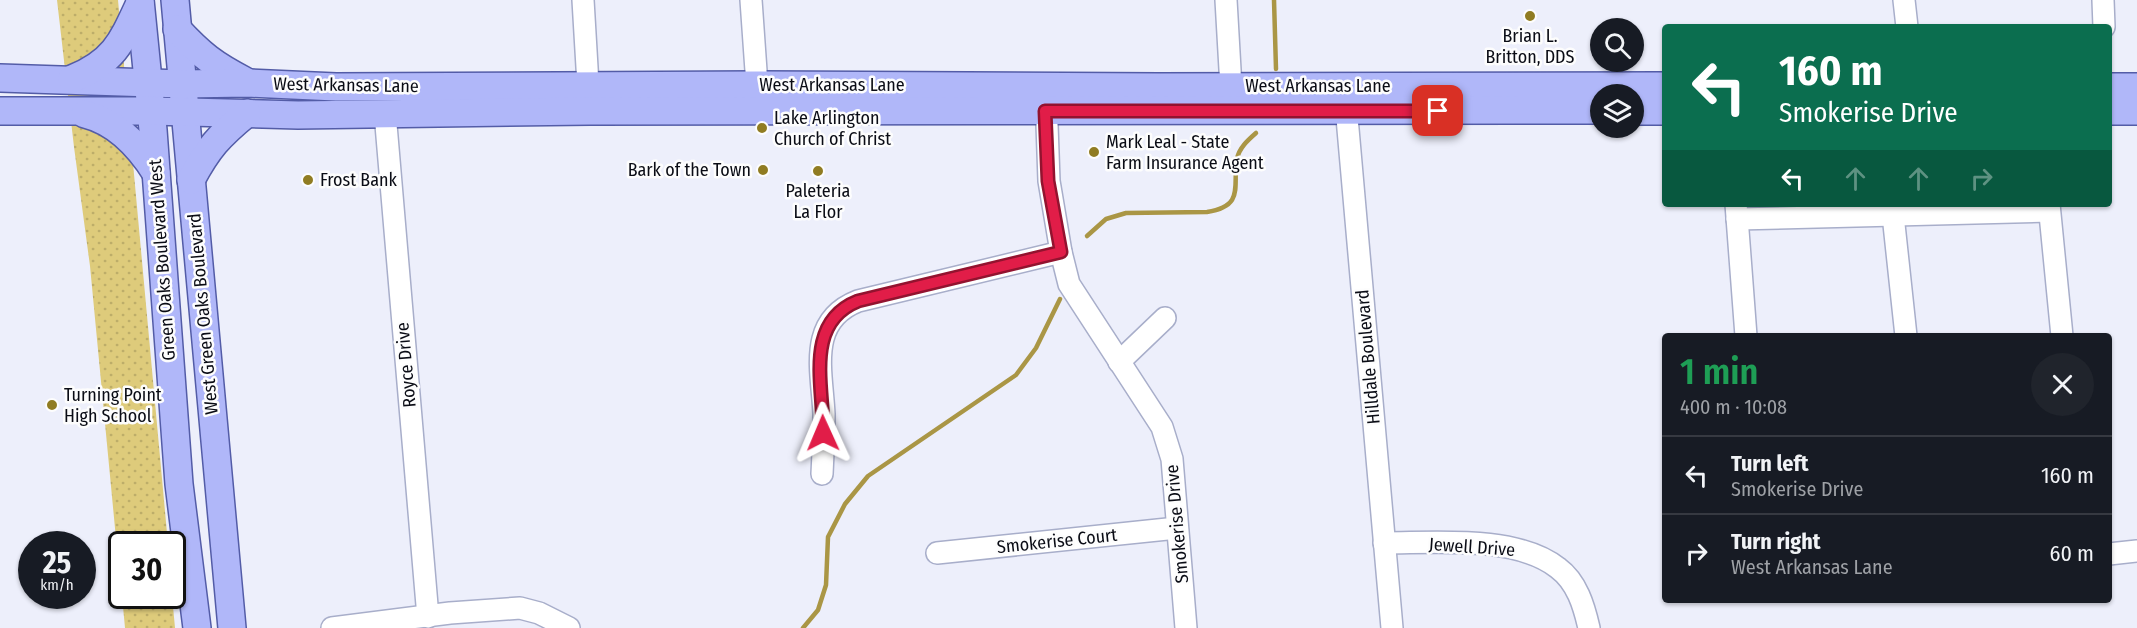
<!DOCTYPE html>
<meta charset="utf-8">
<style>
body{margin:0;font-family:"Fira Sans Condensed",sans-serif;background:#20242c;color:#f1f3f6;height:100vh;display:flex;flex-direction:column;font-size:22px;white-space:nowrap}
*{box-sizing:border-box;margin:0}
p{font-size:20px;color:#9ea1a6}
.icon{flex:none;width:33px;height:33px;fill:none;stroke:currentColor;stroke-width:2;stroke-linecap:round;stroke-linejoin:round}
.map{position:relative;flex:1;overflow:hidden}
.panel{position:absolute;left:1662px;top:333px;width:450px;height:270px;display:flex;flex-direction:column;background:#171b24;border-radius:6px;box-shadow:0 2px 4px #0004}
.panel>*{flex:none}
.top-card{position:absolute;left:1662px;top:24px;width:450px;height:183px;border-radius:6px;box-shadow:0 2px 4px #0004;background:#0b6e4f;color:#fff;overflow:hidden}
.buttons{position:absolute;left:1590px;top:18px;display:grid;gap:12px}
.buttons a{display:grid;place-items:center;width:54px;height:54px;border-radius:50%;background:#171b24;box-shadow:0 2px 4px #0004;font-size:30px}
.speed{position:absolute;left:18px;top:531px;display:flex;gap:12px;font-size:30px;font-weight:700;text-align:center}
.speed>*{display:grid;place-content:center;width:78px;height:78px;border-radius:50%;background:#171b24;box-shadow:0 2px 4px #0004;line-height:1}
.speed small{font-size:15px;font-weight:400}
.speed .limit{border:3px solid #111;border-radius:9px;background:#fff;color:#111}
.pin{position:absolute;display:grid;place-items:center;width:51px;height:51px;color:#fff;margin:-26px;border-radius:12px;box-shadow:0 3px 9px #0006}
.me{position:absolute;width:66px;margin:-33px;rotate:359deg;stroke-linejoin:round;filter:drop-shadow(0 0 4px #0008)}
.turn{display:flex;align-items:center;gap:21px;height:126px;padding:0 18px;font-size:27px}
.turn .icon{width:78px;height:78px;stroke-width:2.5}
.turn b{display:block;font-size:42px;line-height:51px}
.lanes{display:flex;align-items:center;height:57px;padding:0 18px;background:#0003;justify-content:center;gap:30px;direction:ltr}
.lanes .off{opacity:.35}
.round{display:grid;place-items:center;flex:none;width:63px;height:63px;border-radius:32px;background:#20242c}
.headline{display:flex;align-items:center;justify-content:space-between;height:102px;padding:0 18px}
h1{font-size:36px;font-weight:600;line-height:45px;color:#1e9e55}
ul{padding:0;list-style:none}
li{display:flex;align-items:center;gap:18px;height:78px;padding:0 18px;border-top:2px solid #363941}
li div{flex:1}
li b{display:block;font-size:22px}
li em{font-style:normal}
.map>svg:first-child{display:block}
.grass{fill:url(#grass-dots)}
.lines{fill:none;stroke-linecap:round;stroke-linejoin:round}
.stream{stroke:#aa9645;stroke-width:4.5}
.minor-casing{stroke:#a8aeca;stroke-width:24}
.major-casing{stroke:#535ca7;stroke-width:30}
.minor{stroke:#fff;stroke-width:21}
.major{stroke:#b0b7f9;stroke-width:27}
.route-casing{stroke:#92132f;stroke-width:15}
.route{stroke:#e11d48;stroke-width:10}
.poi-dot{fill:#907c22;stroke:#fdfdfd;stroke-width:2}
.labels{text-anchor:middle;stroke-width:5;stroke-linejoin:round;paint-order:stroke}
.poi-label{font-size:18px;fill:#0a0c15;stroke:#fdfdfd;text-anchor:start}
.street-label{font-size:18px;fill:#0a0c15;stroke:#fdfdfd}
</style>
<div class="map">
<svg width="2137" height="628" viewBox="0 0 2137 628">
<defs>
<pattern id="grass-dots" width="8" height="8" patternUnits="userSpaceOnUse" patternTransform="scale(1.5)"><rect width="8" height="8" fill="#decb7b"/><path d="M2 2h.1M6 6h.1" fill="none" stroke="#bdad69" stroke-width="1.8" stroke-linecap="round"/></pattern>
</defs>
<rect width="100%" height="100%" fill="#edeffb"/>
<g class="grass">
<path d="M57 0H118L168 544H122L121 591 90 266 74 147Z"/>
<path d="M122 596H172L175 628H125Z"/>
</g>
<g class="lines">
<g class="stream">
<path d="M1274 0 1276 69"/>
<path d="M1087 236 1106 219 1126 213 1207 212C1246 206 1232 185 1237 159 1239 148 1248 140 1256 133"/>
<path d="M803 628 818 610 826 585 828 537 845 504 868 476 1016 375 1036 348 1060 299"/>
</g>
<defs>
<g id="minor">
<path d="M583 0 589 101"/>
<path d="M751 0 757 85 762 97"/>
<path d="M1226 0 1231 87"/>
<path d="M1904 0 1907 27"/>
<path d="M2103 0 2104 27"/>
<path d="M1345 95 1392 628"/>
<path d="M1046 96 1049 181 1061 252 1069 284 1162 427 1172 459 1186 628"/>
<path d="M385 113 428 617"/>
<path d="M1736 204 1746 336"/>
<path d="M2049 204 2062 336"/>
<path d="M1893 215 1906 336"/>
<path d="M1737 219 2049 211"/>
<path d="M1119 362 1165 318"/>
<path d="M822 474C823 454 824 433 824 414 822 371 807 321 858 301L1061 252"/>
<path d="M1384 543C1436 543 1516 535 1558 568 1577 582 1584 606 1589 628"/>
<path d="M937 553 1177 528"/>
<path d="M2109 554 2137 551"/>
<path d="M332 628 450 613 520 608 539 613 569 628"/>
</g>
<g id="major">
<path d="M140 0 153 130 179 484 197 628"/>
<path d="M175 0 232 628"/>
<path d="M177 29C201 55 214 65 245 81"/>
<path d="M0 78 182 84 248 83 336 87 757 85 1159 87 1665 86"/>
<path d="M72 79C114 62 122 42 140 3"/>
<path d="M2109 87H2137"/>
<path d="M0 111H151L298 115 590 111 1600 110"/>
<path d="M1634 111H1665"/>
<path d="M2109 111H2137"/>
<path d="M85 114C117 122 139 146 156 173"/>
<path d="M191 180C208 148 219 136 247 113"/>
</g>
</defs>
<use href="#minor" class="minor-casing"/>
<use href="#major" class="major-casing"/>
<use href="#minor" class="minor"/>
<use href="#major" class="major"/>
</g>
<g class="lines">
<defs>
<path id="route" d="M823 433C824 387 803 323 858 301L1061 252 1048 181 1045 111H1438"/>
</defs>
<use href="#route" class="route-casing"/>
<use href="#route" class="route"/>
</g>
<g class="poi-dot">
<circle cx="1530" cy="16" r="6"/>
<circle cx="762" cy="128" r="6"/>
<circle cx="1094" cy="152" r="6"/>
<circle cx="763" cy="170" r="6"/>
<circle cx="818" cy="171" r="6"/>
<circle cx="308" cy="180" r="6"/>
<circle cx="52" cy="405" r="6"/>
</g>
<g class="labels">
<g class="poi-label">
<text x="1530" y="42" text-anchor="middle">Brian L.<tspan x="1530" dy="21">Britton, DDS</tspan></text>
<text x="774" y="124">Lake Arlington<tspan x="774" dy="21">Church of Christ</tspan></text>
<text x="1106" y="148">Mark Leal - State<tspan x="1106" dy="21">Farm Insurance Agent</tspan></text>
<text x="751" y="176" text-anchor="end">Bark of the Town</text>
<text x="320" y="186">Frost Bank</text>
<text x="818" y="197" text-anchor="middle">Paleteria<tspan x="818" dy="21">La Flor</tspan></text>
<text x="64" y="401">Turning Point<tspan x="64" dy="21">High School</tspan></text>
</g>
<g class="street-label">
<text transform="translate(346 85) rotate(1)" y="6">West Arkansas Lane</text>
<text x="832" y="91">West Arkansas Lane</text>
<text x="1318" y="92">West Arkansas Lane</text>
<text transform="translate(162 260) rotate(-94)" y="6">Green Oaks Boulevard West</text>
<text transform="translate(203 314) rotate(-95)" y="6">West Green Oaks Boulevard</text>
<text transform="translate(1368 357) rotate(-95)" y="6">Hilldale Boulevard</text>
<text transform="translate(406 365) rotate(-95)" y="6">Royce Drive</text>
<text transform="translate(1177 524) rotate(-95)" y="6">Smokerise Drive</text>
<text transform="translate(1057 541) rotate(-6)" y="6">Smokerise Court</text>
<text transform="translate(1472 547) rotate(4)" y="6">Jewell Drive</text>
</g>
</g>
</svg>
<div class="buttons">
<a><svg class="icon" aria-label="search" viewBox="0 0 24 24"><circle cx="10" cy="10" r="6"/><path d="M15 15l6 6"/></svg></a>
<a><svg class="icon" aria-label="layers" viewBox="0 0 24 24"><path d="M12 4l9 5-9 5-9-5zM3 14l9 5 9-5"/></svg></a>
</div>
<div class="speed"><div>25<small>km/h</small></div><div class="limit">30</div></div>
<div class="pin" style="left:1438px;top:111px;background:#d93025"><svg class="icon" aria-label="arrive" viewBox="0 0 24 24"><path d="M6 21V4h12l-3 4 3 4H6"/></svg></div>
<svg class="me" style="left:823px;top:433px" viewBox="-20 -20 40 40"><path d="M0-17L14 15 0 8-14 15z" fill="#e11d48" stroke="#fff" stroke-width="4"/></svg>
<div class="top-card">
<div class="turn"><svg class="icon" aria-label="left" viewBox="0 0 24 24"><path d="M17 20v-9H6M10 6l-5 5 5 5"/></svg><div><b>160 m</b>Smokerise Drive</div></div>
<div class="lanes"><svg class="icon" aria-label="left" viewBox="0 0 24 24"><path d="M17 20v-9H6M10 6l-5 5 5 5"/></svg><svg class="icon off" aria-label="ahead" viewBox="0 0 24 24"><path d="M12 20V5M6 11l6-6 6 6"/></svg><svg class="icon off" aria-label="ahead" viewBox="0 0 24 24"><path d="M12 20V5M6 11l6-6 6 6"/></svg><svg class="icon off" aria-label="right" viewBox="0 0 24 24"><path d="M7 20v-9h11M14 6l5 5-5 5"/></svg></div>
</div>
<section class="panel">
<div class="headline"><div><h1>1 min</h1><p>400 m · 10:08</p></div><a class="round"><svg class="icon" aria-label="close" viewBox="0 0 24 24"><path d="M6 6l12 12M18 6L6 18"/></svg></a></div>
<ul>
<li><svg class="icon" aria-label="left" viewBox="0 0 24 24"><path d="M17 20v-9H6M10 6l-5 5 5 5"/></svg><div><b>Turn left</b><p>Smokerise Drive</p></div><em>160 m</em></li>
<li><svg class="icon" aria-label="right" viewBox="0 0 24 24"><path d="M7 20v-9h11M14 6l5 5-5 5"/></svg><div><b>Turn right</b><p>West Arkansas Lane</p></div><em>60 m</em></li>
</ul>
</section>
</div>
